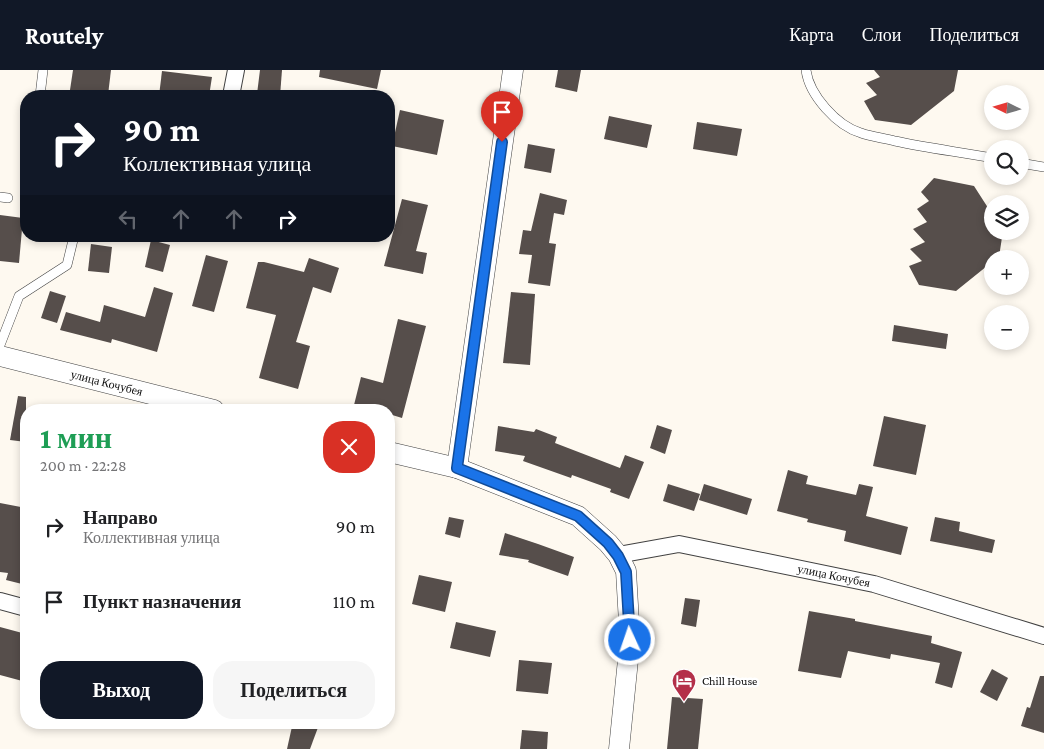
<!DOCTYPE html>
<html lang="ru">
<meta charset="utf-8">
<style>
body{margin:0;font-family:"Crimson Pro",serif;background:#f6f6f6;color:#202124;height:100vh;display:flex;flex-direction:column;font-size:19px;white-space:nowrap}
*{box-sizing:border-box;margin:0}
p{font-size:16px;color:#757577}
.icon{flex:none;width:28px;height:28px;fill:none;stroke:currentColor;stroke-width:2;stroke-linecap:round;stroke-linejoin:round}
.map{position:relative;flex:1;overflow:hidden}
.sheet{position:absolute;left:20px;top:334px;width:375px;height:325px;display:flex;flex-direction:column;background:#fff;border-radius:20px;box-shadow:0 2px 8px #0003}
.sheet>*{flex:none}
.banner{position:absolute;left:20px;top:20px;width:375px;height:152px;border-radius:20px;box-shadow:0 2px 8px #0003;background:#111827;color:#fff;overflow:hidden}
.needle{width:32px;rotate:275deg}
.tools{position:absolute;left:984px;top:15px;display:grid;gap:10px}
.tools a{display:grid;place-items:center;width:45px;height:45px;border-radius:50%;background:#fff;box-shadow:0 2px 8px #0003;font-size:25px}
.pin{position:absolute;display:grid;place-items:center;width:42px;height:42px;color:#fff;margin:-51px -21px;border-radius:50% 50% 50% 0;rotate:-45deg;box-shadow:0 0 5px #0007}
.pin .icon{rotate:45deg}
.me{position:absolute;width:55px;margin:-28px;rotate:357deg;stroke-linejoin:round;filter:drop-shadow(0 0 4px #0008)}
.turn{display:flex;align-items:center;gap:18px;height:105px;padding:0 20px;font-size:22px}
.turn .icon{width:65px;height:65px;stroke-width:2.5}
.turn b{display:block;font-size:35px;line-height:42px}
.lanes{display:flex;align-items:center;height:48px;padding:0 20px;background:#0003;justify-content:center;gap:25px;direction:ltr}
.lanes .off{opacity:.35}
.round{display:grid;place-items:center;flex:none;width:52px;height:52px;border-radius:20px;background:#f6f6f6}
.overview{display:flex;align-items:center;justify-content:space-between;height:85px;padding:0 20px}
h1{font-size:30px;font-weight:700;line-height:38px;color:#1e9e55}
.action{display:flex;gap:10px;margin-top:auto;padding:10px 20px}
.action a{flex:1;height:58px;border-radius:20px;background:#111827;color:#fff;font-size:20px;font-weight:700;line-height:58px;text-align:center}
.action a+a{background:#f6f6f6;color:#202124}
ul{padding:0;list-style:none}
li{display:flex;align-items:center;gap:15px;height:75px;padding:0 20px}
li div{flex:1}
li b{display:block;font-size:19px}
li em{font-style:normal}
header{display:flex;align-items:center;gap:30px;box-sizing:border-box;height:70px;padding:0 25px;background:#111827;color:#fff}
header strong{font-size:24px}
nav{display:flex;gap:28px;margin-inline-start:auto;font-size:18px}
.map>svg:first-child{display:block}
.building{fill:#564e4b}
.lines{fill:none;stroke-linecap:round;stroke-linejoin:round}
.service-casing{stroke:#414141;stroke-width:10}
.minor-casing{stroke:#414141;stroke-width:18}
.tertiary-casing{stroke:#414141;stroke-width:21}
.service{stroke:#fff;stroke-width:9}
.minor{stroke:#fff;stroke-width:16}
.tertiary{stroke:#fff;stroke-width:20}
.route-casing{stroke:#114b97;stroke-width:12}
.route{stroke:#1a73e8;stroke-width:9}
.labels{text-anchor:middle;stroke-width:5;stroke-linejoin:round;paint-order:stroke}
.street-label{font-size:12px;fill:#0e0e0e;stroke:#fff}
.poi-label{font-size:12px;fill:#0e0e0e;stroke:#fff;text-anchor:start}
</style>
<header>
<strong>Routely</strong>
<nav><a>Карта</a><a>Слои</a><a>Поделиться</a></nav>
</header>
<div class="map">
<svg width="1044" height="679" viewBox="0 0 1044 679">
<rect width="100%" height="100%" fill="#fef9f0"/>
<g class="building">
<path d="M73 0H111L108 25 70 20Z"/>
<path d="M260 0H282L280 26 257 24Z"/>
<path d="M320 0H381L377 19 319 7Z"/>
<path d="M558 0H581L577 22 555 17Z"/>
<path d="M874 0H958L954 21 911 55 875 50 864 31 877 25 866 13 880 7Z"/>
<path d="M162 1 212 7 209 26H159Z"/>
<path d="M400 40 444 50 437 85 392 76Z"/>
<path d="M609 46 652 55 647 78 604 69Z"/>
<path d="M697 52 742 59 737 86 693 79Z"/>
<path d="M528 74 555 79 551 103 524 98Z"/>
<path d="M934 108 974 116 992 144V161H1003L999 187 992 189V192L956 221 919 215 909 196 922 191 910 179 925 172 913 159 927 152 917 139 929 131 921 122Z"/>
<path d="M540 123 567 130 564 145 554 143 549 173 556 174 550 216 528 213 532 185 519 184 523 160 531 161Z"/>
<path d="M402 129 428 135 416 181 427 183 423 204 384 196Z"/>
<path d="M0 145 23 148 19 193 0 191Z"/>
<path d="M151 170 170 175 163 202 145 197Z"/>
<path d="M91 174 112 177 109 203 88 201Z"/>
<path d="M206 185 228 191 214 242 192 236Z"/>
<path d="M309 188 339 198 331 223 313 217 296 272 310 276 298 319 259 308 276 245 246 238 258 192H264L304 202Z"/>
<path d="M154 217 173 223 157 282 112 269 111 273 60 260 66 242 100 252 104 235 145 247Z"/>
<path d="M50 221 66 226 57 253 41 248Z"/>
<path d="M511 222 535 224 530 295 503 293Z"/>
<path d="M398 249 426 256 402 348 389 344V340H373L354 335 361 307 383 313Z"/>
<path d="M894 255 948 264 946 279 892 271Z"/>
<path d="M18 326 26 327V372L10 370Z"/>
<path d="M884 346 926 355 916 405 873 396Z"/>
<path d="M657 355 672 360 665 384 650 378Z"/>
<path d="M498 356 534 362 536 359 557 367 555 373 620 398 625 385 644 392 629 429 610 422 611 419 572 405 571 408 523 391 525 386 495 381Z"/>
<path d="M788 400 808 406 806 414 856 425 859 414 873 417 866 446 908 457 901 485 844 471 846 461 807 452 808 449 777 441Z"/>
<path d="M668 414 700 424 694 441 663 431Z"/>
<path d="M704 414 752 429 747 445 699 430Z"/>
<path d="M0 433 26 438V515L6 510 8 503 0 502Z"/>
<path d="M449 447 464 450 460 468 445 464Z"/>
<path d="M935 447 960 452 959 461 995 470 992 483 930 471Z"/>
<path d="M505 463 538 474 574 487 568 506 528 492 529 490 499 485Z"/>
<path d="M419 505 452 512 445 542 412 534Z"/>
<path d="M685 528 700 530 696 557 681 554Z"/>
<path d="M809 541 855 549V551L932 566 931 573 962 582 952 618 935 613 940 593 891 584 890 589 848 581 841 608 798 601Z"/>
<path d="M456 552 496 561 490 587 450 578Z"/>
<path d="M0 557 26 564V612L0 605Z"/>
<path d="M519 590 552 593 548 624 516 621Z"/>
<path d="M992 599 1008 608 997 631 980 622Z"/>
<path d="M1040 606H1044V663L1021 656 1027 637 1030 638Z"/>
<path d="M672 627 703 629 698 679H667Z"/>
<path d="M293 652H320L310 679H287Z"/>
<path d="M522 660 548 662 547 679H520Z"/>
</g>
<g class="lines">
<defs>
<g id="service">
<path d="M806 0C809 25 837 56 861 63 872 67 884 68 895 71 927 78 960 82 992 88"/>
<path d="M40 26 43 0"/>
<path d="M1020 93 1044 97"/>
<path d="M0 127 8 128"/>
<path d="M0 275 19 226 67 195 74 166"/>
</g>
<g id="minor">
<path d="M231 26 236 0"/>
<path id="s1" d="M618 485 679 474 874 514 1044 566"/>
<path d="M0 531 26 538"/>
</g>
<g id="tertiary">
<path d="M513 0 457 398 578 446 608 473 618 485 626 501 630 570 619 679"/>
<path id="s2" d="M0 286 214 340"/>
<path d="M389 382 457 398"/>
</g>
</defs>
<use href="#service" class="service-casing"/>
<use href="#minor" class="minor-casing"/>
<use href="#tertiary" class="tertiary-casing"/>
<use href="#service" class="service"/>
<use href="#minor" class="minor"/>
<use href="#tertiary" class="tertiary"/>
</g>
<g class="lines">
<defs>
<path id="route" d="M502 72 457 398 578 446 608 473 618 486 626 502 630 570"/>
</defs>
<use href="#route" class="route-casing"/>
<use href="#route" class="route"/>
</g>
<defs>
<symbol id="hotel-pin" viewBox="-11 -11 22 30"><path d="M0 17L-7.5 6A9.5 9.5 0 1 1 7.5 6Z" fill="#b43049" stroke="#fff"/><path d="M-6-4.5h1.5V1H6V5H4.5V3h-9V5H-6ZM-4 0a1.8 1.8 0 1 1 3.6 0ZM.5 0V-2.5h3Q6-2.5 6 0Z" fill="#fff"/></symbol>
</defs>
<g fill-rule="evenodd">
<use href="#hotel-pin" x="670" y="597" width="28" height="38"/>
</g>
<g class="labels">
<g class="street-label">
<text dy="4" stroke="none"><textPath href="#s2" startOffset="110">улица Кочубея</textPath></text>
<text dy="4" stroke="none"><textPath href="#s1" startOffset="220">улица Кочубея</textPath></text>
</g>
<g class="poi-label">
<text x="702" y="615">Chill House</text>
</g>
</g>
</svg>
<div class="tools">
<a><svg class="needle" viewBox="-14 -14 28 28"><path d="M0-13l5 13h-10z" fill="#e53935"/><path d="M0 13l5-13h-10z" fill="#757577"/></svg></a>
<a><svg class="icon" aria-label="search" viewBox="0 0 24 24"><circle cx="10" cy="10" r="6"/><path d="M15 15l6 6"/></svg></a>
<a><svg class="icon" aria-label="layers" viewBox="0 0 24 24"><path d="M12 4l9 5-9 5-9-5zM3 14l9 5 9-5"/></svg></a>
<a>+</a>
<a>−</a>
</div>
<div class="pin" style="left:502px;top:72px;background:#d93025"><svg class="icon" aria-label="arrive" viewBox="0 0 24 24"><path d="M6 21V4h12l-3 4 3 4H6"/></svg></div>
<svg class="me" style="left:630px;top:570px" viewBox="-20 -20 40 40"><circle r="17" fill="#1a73e8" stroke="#fff" stroke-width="3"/><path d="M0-11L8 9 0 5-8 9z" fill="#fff"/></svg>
<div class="banner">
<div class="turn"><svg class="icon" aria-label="right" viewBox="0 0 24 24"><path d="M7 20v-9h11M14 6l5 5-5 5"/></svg><div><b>90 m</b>Коллективная улица</div></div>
<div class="lanes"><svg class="icon off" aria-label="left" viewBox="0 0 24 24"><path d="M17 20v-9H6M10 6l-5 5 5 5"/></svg><svg class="icon off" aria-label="ahead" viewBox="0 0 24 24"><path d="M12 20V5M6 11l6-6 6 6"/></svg><svg class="icon off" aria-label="ahead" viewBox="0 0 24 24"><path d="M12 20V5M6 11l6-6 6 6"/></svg><svg class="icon" aria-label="right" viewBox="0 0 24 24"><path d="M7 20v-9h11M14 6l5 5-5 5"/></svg></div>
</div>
<section class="sheet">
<div class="overview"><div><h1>1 мин</h1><p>200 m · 22:28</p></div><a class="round" style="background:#d93025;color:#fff"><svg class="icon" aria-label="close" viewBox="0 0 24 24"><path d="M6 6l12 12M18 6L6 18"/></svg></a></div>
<ul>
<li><svg class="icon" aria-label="right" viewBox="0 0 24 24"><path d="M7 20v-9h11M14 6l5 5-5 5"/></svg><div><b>Направо</b><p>Коллективная улица</p></div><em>90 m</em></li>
<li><svg class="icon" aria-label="arrive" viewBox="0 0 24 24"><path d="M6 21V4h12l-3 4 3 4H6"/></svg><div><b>Пункт назначения</b></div><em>110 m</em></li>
</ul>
<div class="action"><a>Выход</a><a>Поделиться</a></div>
</section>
</div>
